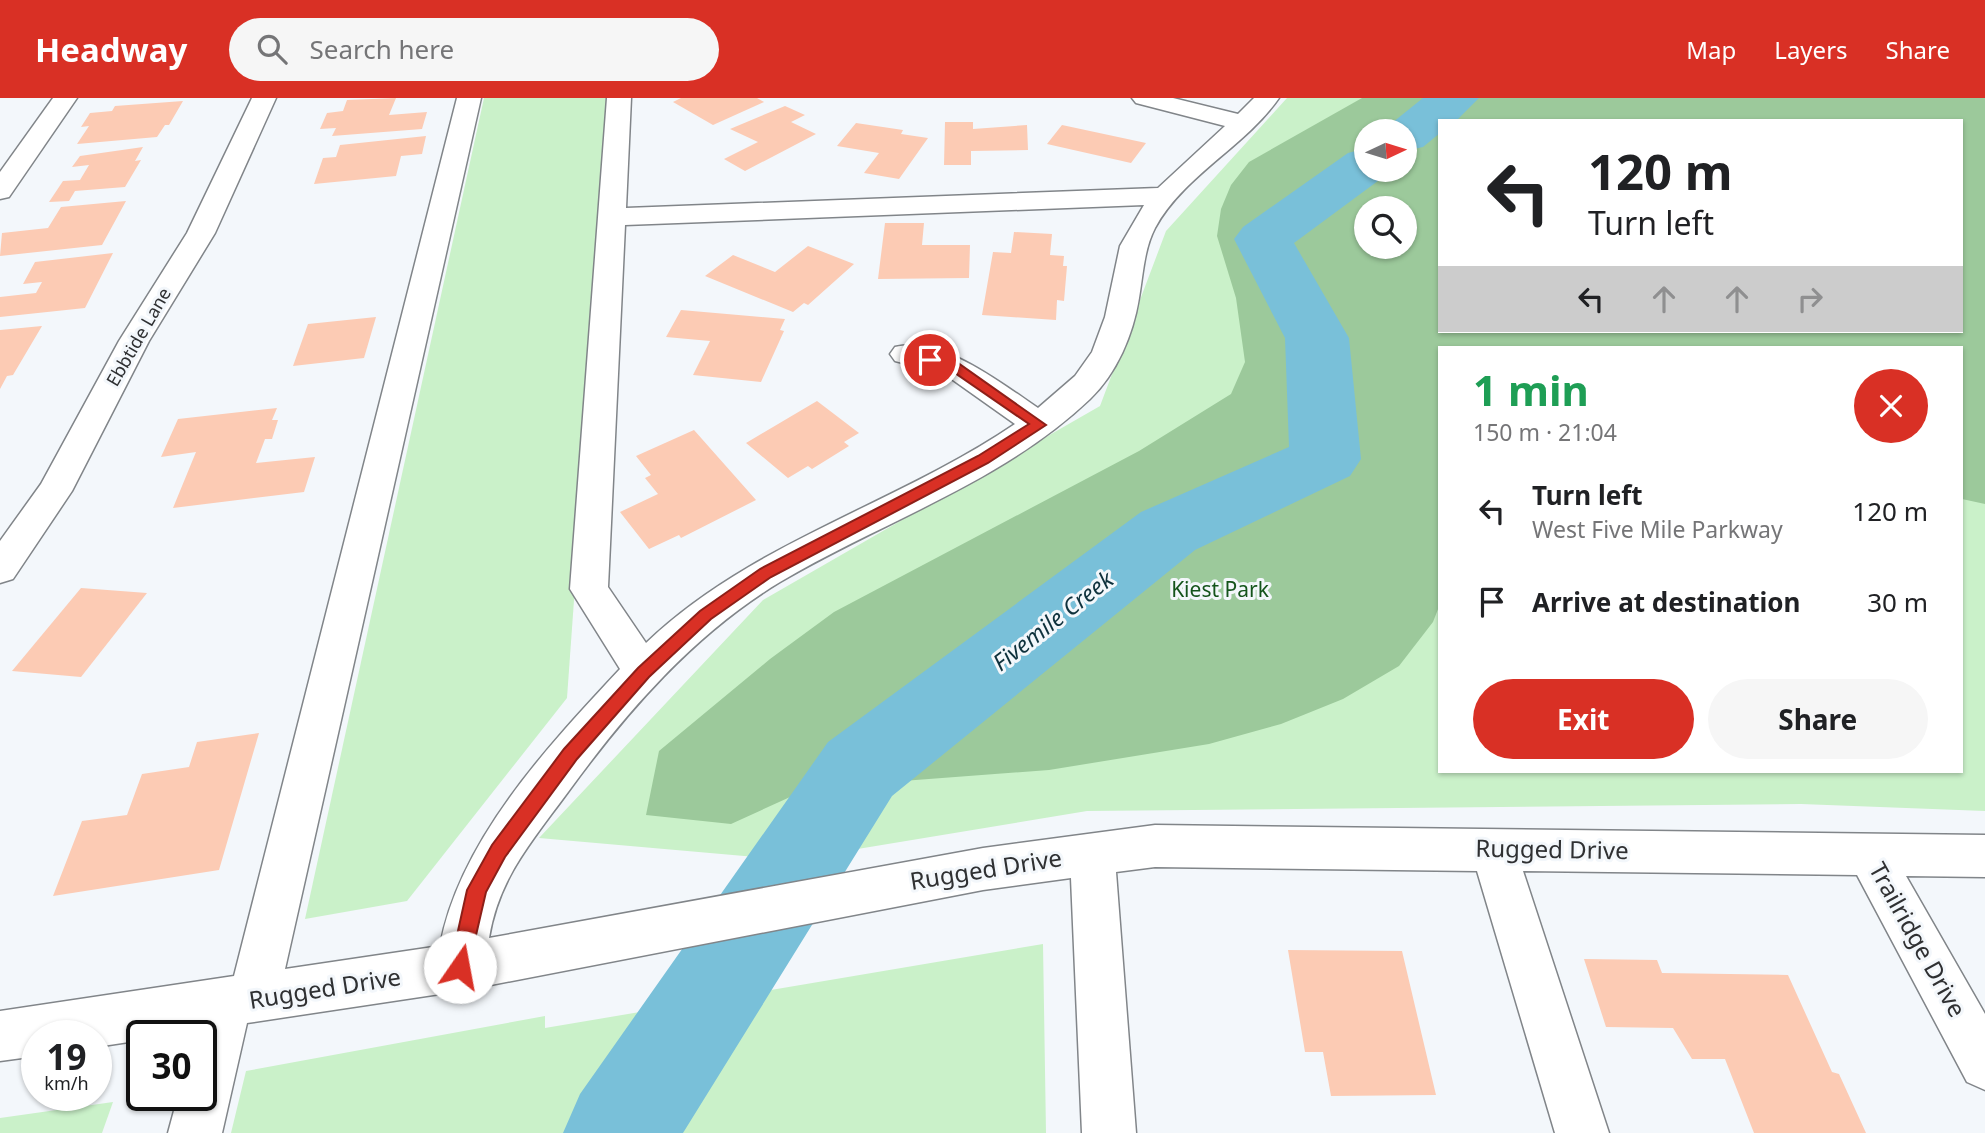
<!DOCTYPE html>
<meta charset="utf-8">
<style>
body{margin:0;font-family:"Noto Sans",sans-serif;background:#f6f6f6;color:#202124;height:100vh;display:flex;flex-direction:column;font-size:26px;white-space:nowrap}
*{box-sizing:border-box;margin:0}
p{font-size:23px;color:#757577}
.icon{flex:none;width:38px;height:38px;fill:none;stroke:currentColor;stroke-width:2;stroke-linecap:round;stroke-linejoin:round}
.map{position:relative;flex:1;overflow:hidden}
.side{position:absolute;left:1438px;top:248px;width:525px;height:427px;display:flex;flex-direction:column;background:#fff;border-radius:0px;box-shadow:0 2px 5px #0004}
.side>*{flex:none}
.hud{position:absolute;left:1438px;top:21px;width:525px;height:214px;border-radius:0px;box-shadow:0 2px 5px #0004;background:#fff;color:#202124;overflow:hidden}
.needle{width:46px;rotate:86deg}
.fabs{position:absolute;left:1354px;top:21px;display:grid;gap:14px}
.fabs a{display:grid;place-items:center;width:63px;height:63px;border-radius:50%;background:#fff;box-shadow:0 2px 5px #0004;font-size:35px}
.speed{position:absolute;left:21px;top:922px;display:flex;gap:14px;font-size:35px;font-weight:700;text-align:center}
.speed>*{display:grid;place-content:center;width:91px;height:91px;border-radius:50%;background:#fff;box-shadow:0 2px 5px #0004;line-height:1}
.speed small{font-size:18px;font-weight:400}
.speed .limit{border:4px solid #111;border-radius:10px;background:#fff;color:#111}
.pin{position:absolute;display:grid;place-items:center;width:60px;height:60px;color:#fff;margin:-30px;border:4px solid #fff;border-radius:50%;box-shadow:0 2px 7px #0007}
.me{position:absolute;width:77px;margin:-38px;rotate:12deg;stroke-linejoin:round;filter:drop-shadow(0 0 5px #0008)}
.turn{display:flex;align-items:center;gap:24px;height:147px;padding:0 35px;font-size:32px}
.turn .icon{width:91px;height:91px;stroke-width:2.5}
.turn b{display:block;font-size:49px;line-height:60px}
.lanes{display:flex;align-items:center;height:66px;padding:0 35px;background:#0003;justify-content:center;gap:35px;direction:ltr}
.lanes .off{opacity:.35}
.round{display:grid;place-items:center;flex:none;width:74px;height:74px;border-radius:37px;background:#f6f6f6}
.summary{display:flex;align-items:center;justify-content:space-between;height:119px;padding:0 35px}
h1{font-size:42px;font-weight:700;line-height:52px;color:#1e9e55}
.primary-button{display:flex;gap:14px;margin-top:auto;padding:14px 35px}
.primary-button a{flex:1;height:80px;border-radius:42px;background:#d93025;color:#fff;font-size:28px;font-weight:700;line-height:80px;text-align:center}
.primary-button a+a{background:#f6f6f6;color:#202124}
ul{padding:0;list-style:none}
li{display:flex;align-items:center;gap:21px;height:91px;padding:0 35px}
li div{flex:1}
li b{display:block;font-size:26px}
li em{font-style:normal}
header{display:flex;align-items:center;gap:42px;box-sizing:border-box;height:98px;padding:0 35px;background:#d93025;color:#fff}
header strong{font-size:33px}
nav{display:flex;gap:38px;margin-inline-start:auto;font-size:24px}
.search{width:490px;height:63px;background:#f6f6f6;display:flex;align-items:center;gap:18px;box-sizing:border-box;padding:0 24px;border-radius:38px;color:#757577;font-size:26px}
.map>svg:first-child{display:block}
.green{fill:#caf1c9;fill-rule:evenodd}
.forest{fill:#9cc99b;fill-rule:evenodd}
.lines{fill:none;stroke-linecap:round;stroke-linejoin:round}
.river{fill:#79c0d9;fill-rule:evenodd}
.building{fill:#fccbb4}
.minor-casing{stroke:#818589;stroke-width:3}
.minor{fill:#fff;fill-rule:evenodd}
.route{fill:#d93025;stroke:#8d1f18;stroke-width:2}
.labels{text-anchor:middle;stroke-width:6;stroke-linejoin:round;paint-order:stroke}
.far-street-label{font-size:18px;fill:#2f3032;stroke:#f3f7fb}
.park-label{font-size:21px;fill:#14541b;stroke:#f3f7fb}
.water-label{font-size:23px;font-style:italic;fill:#0e313c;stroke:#f3f7fb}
.near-street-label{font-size:24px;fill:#2f3032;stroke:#f3f7fb}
</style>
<header>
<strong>Headway</strong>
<div class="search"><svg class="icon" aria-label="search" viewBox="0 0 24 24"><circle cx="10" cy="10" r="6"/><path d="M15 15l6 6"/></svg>Search here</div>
<nav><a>Map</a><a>Layers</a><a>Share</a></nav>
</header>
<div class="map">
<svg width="1985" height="1035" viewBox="0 0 1985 1035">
<rect width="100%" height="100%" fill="#f3f7fb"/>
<g class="green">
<path d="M484 0H610L567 600 407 803 305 821Z"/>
<path d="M1287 0H1985V713L1801 706 1087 713 791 762 539 740 763 502 1100 308 1166 133ZM1440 23H1962V233H1440ZM1367 33H1405V72H1367ZM1367 110H1405V149H1367ZM1440 250H1962V674H1440Z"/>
<path d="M1043 846 1046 1035H231L246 973 545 918V930Z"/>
<path d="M113 1004 102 1035H0V1020Z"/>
</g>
<path class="forest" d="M1362 0H1985V406L1962 401V250H1440V506L1433 524 1399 568 1343 601 1281 626 1209 646 1049 672 810 690 731 726 646 717 659 653 770 561 834 514 1139 353 1231 296 1245 264 1236 200 1217 138 1221 111 1231 87 1249 64ZM1440 23H1962V233H1440ZM1367 33H1405V72H1367ZM1367 110H1405V149H1367Z"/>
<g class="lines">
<g class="river">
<path d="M1423 0H1479L1456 23H1440V35L1423 49 1405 53V33H1382Z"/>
<path d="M1367 50V72H1390L1386 77 1294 145 1349 240 1361 361 1350 378 1195 452 892 698 683 1035H563L580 996 828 644 1141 414 1289 349 1285 240 1234 141 1243 129 1348 55Z"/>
</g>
</g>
<g class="building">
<path d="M396 0 389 17 427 14 422 31 332 38 336 30 320 31 327 15 343 13 347 2Z"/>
<path d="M681 0H757L764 4 713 27 673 4Z"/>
<path d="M183 3 169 27H165L157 39 77 46 89 28 81 29 90 15 112 13 115 8Z"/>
<path d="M785 8 805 17 791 24 816 36 745 73 724 61 758 44 730 31Z"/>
<path d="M945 24H973V31L1027 27 1028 52 971 53V67H944Z"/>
<path d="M856 25 903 32 901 36 928 40 899 81 864 75 879 55 837 48Z"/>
<path d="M1062 27 1146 45 1131 65 1047 46Z"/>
<path d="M426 38 422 56 401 58 396 78 314 86 323 60 336 59 340 47Z"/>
<path d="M143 49 135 63 141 62 125 89 75 93 69 103 49 104 63 83 80 82 89 67 72 69 80 58Z"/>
<path d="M126 103 102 147 0 158 2 135 48 130 61 109Z"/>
<path d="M885 125H924L922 147H970L969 180 878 181Z"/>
<path d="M1014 134 1052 136 1050 157 1064 158 1063 168H1067L1064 203 1057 202 1056 222 982 217 993 154 1011 155Z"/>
<path d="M808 148 854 166 808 207 804 205 793 214 705 178 733 157 775 174Z"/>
<path d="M113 155 85 210 0 219V199L36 195 42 184 23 186 35 164Z"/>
<path d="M681 212 785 221 780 232 784 233 761 284 693 277 710 243 666 239Z"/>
<path d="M376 219 364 260 293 268 308 226Z"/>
<path d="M42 228 13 277 7 278 0 291V232Z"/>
<path d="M817 303 859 335 844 344 849 348 812 371 808 368 788 380 746 345Z"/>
<path d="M277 310 272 322H278L272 341H265L256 365 315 359 304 394 173 410 196 354 161 359 178 321Z"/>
<path d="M694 332 756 402 681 440 679 437 649 451 620 414 658 396 645 380 651 377 636 358Z"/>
<path d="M81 490 147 495 81 579 12 573Z"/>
<path d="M259 635 219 772 53 798 82 723 127 717 142 676 189 669 197 644Z"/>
<path d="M1288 852 1402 853 1436 997 1331 998 1323 954H1305Z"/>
<path d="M1584 861 1657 862 1662 875 1788 877 1832 974 1839 976 1866 1035H1754L1725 961H1692L1673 930 1606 929Z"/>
</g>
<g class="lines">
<defs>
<g id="minor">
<path d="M53 0H77L9 99 0 101V74Z"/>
<path d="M252 0H276L215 135 149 243 72 393 13 481 0 485V443L41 386 119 243 187 135Z"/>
<path d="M457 0H481L285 871 440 848C459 743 548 648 620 571L570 491 607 0H631L626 110 1158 90 1225 28 1136 5 1132 0H1173L1238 16 1254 0H1279C1245 49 1184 77 1155 130 1144 151 1143 177 1139 200 1133 237 1117 275 1090 301 1002 385 883 423 780 484 694 536 627 613 568 694 533 742 499 779 489 840L983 750 1155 727 1985 737V779L1906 778 1985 916V992L1967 984 1857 777 1523 773 1609 1035H1555L1477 773 1155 769 1116 774 1136 1035H1082L1071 780 983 792 460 893 247 925 222 1035H168L178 998H201V938H194L195 933 142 938V942L96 949V938H37V958L0 963V913L234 878ZM1144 107 1120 148 1105 219 1092 254 1075 278 1038 310C1002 286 941 237 895 249L890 256 895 263 943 275 1015 326C896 407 751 444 646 545L608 489 625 127Z"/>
</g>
</defs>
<use href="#minor" class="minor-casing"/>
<use href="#minor" class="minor"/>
</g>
<path class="route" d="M930 258 958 265 1046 327 988 365 771 479 711 521 649 579 577 661 505 759 486 794 467 876 460 879 453 876 450 869 467 792 492 747 564 651 638 570 700 513 760 471 978 358 1029 326 949 271 925 265V259Z"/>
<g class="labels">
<g class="far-street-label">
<text transform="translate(139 239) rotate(-60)" y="6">Ebbtide Lane</text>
</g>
<g class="park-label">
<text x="1220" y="499">Kiest Park</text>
</g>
<g class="water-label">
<text transform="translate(1053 523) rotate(-38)" y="8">Fivemile Creek</text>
</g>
<g class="near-street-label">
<text transform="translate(1552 752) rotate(1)" y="8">Rugged Drive</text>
<text transform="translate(986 772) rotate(-9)" y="8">Rugged Drive</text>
<text transform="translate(1917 842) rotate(61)" y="8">Trailridge Drive</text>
<text transform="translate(325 891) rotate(-9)" y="8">Rugged Drive</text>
</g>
</g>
</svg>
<div class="fabs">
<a><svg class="needle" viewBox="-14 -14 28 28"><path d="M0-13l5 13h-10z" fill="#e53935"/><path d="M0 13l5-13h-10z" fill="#757577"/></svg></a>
<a><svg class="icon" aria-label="search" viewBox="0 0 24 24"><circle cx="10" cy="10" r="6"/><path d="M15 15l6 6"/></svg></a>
</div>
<div class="speed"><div>19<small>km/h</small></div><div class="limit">30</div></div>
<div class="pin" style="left:930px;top:262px;background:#d93025"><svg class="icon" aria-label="arrive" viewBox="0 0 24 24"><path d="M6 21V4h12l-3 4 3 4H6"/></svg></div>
<svg class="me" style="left:460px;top:869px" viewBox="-20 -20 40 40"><circle r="19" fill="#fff"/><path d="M0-13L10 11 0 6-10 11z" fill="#d93025"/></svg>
<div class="hud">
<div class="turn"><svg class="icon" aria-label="left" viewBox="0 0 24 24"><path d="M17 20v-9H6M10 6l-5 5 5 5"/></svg><div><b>120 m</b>Turn left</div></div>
<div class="lanes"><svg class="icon" aria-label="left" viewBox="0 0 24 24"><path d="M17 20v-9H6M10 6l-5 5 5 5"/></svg><svg class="icon off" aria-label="ahead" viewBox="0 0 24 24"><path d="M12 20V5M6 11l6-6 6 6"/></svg><svg class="icon off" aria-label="ahead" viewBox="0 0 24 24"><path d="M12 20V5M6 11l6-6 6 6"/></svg><svg class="icon off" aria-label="right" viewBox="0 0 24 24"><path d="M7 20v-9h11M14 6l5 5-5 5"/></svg></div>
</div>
<section class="side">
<div class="summary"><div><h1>1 min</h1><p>150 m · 21:04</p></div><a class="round" style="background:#d93025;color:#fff"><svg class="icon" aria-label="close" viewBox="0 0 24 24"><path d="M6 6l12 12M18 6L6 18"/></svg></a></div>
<ul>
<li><svg class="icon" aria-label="left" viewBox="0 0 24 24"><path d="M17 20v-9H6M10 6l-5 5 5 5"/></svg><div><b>Turn left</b><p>West Five Mile Parkway</p></div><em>120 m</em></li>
<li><svg class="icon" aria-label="arrive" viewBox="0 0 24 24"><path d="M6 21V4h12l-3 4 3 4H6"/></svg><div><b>Arrive at destination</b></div><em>30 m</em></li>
</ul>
<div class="primary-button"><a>Exit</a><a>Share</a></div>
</section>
</div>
